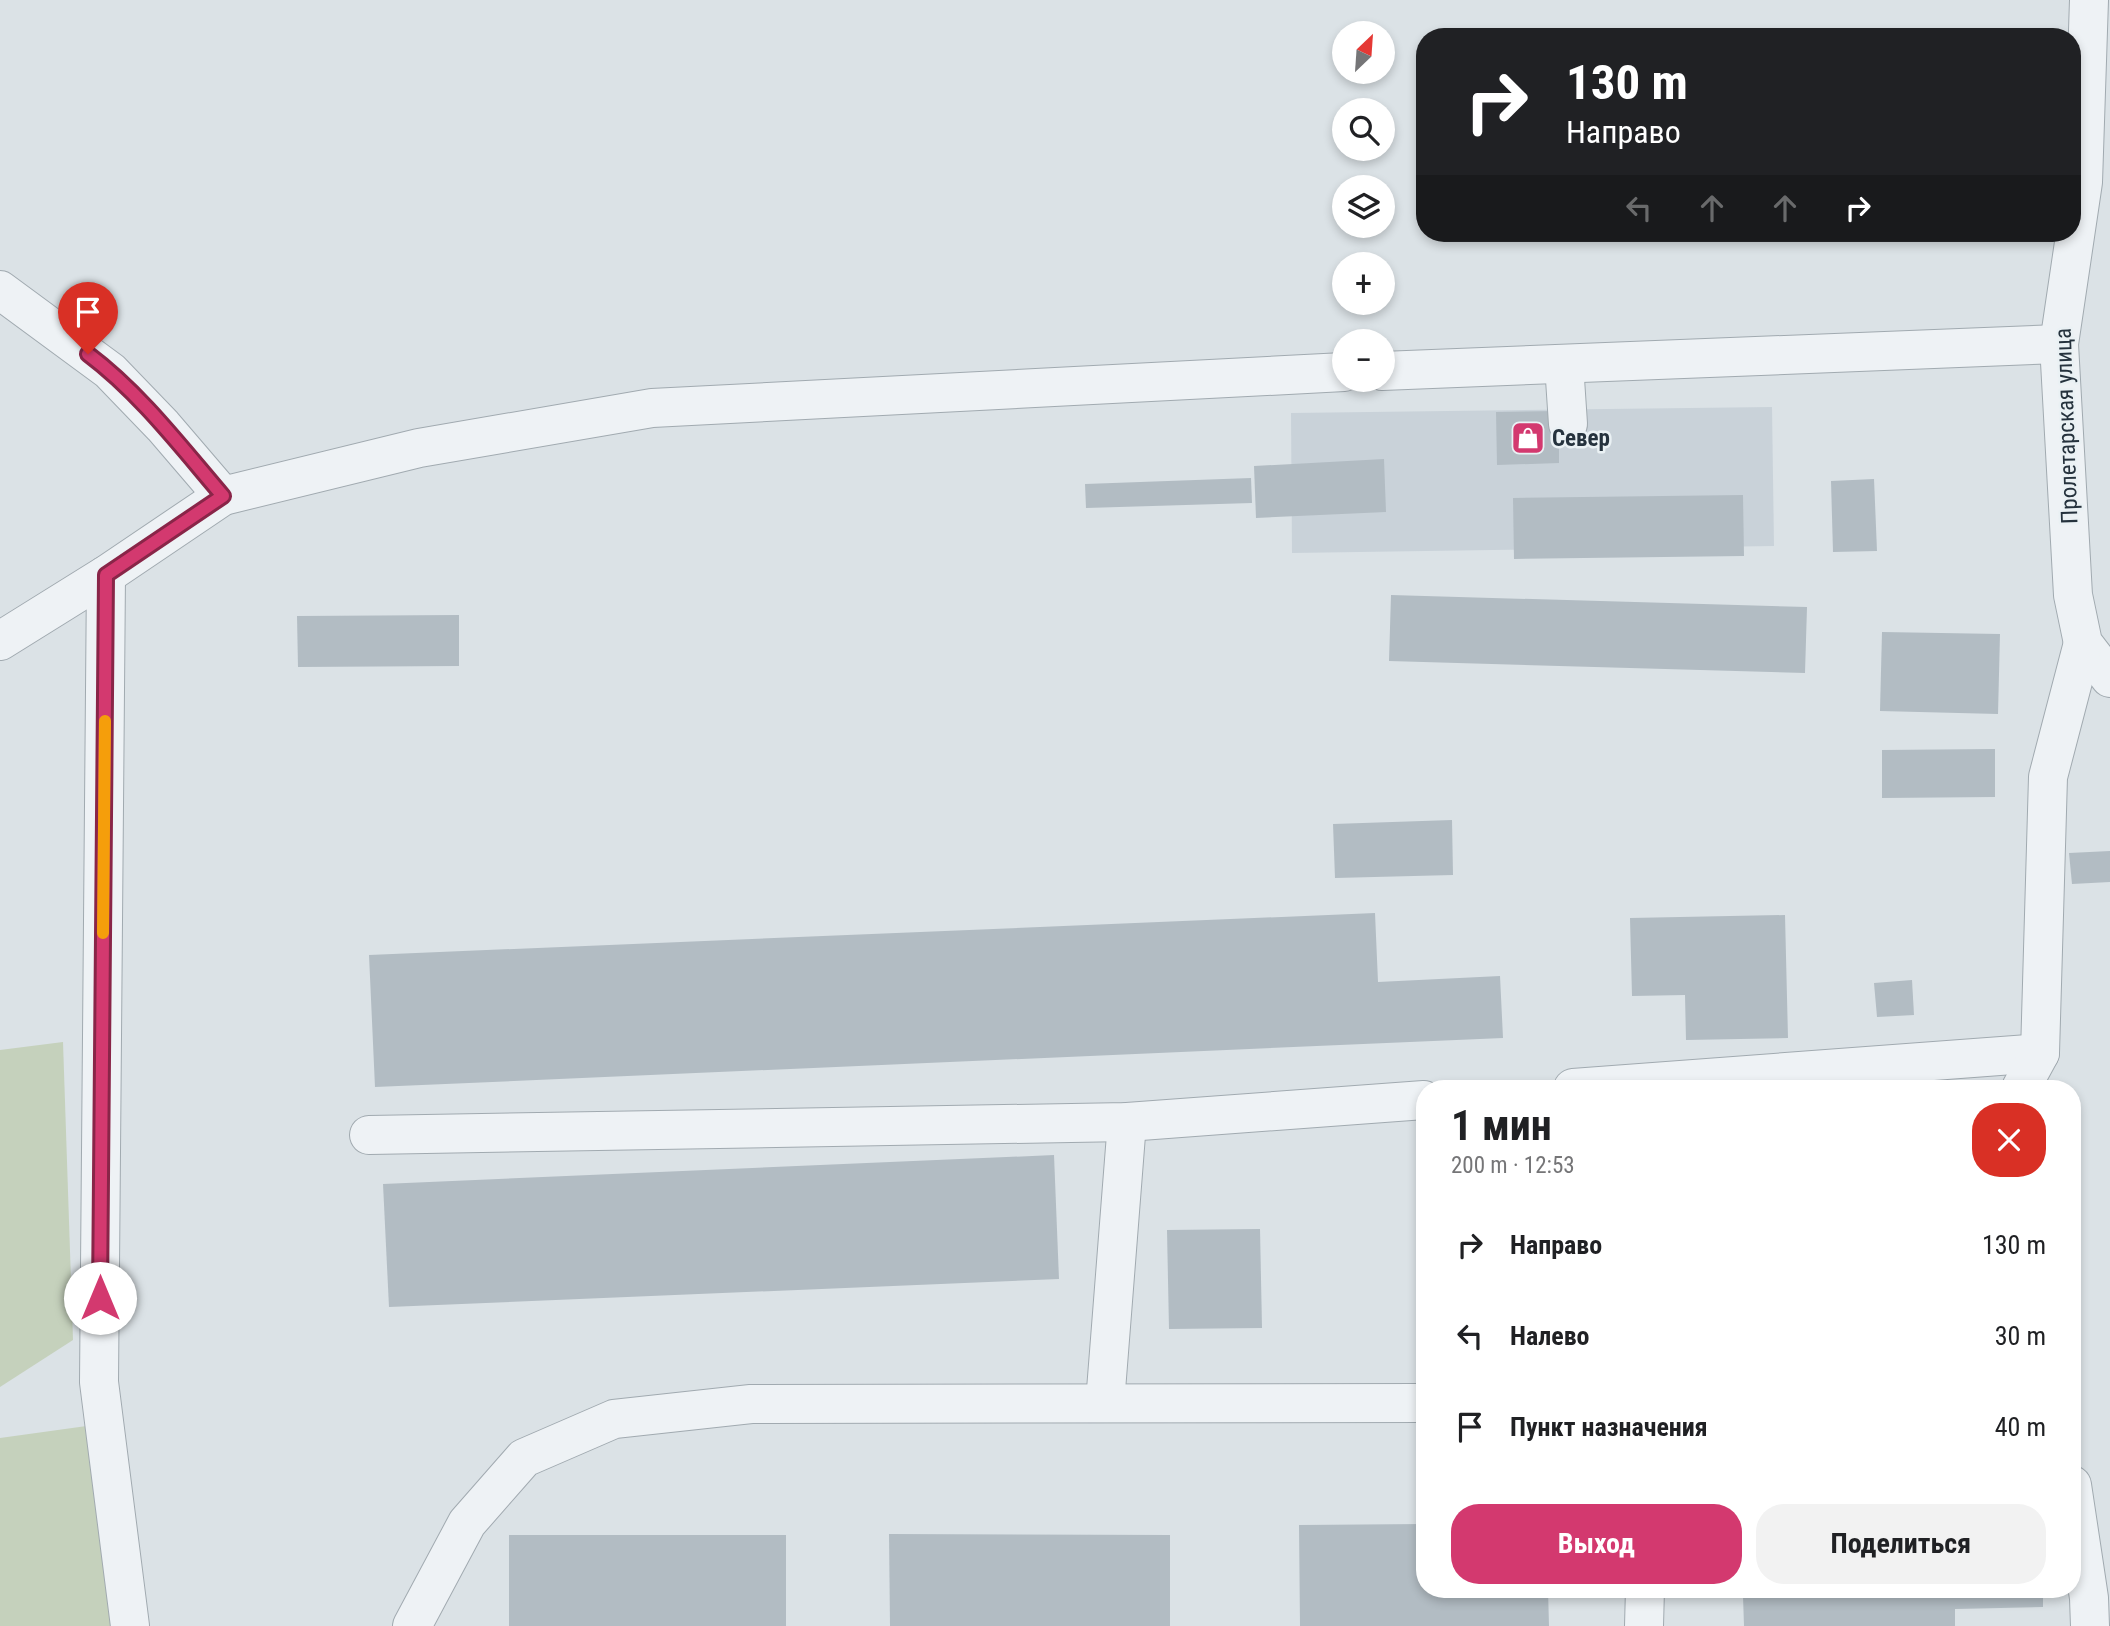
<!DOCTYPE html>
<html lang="ru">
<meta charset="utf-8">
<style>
body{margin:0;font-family:"Roboto Condensed",sans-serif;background:#f2f2f2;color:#202124;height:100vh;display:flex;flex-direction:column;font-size:26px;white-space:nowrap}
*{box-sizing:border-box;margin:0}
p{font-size:23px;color:#757577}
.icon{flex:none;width:38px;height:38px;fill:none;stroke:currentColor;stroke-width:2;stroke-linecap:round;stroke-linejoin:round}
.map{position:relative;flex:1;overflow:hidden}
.drawer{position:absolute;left:1416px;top:1080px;width:665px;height:518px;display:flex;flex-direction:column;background:#fff;border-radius:28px;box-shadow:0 4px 10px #0003}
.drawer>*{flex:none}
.banner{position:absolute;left:1416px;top:28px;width:665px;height:214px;border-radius:28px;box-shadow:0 4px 10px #0003;background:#202124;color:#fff;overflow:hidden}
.needle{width:46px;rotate:25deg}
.buttons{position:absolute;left:1332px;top:21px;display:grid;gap:14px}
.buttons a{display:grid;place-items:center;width:63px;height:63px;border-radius:50%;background:#fff;box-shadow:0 4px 10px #0003;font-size:35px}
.pin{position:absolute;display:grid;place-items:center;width:60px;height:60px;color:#fff;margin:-72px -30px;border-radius:50% 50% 50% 0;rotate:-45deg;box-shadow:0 0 7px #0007}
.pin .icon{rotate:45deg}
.me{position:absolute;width:77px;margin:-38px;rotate:0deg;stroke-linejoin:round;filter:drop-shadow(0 0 5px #0008)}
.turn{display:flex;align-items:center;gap:24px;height:147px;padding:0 35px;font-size:32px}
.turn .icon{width:91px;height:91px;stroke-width:2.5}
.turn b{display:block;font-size:49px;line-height:60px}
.lanes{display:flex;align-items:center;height:66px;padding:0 35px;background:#0003;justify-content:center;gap:35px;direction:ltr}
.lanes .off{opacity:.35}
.round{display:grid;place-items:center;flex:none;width:74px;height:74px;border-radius:28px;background:#f2f2f2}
.overview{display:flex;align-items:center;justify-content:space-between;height:119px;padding:0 35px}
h1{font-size:42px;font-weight:700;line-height:52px}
.cta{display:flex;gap:14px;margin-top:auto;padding:14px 35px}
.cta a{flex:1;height:80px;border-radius:28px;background:#d3396f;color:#fff;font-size:28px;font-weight:700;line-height:80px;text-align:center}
.cta a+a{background:#f2f2f2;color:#202124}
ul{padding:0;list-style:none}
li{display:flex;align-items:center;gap:21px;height:91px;padding:0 35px}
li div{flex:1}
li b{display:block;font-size:26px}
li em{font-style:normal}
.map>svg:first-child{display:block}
.built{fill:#c9d2d9}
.green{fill:#c5d1bc}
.building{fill:#b2bcc3}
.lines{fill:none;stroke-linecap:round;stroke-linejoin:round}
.minor-casing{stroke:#a1aab0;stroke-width:40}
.minor{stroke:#eef2f5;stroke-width:38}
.route-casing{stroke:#892548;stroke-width:18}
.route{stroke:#d3396f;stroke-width:12}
.slow{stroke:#f59e0b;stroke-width:12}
.labels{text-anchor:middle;stroke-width:5;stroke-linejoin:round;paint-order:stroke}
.street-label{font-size:23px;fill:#25323d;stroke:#eaf1f4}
.poi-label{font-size:23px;font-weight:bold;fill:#25323d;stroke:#eaf1f4;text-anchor:start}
</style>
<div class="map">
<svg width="2110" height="1626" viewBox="0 0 2110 1626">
<rect width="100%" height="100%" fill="#dbe2e6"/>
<path class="built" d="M1772 407 1774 546 1292 553 1291 413Z"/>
<g class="green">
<path d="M63 1042 73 1340 0 1387V1050Z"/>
<path d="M101 1424 124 1626H0V1438Z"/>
</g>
<g class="building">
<path d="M1559 411V463L1497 465 1496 412Z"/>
<path d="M1384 459 1386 512 1256 518 1254 466Z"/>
<path d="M1251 478 1252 503 1086 508 1085 484Z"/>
<path d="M1874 479 1877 551 1833 552 1831 481Z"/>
<path d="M1743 495 1744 556 1514 559 1513 498Z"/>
<path d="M1391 595 1807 607 1805 673 1389 661Z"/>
<path d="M459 615V666L298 667 297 616Z"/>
<path d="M1882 632 2000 634 1998 714 1880 711Z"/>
<path d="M1995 749V797L1882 798V750Z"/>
<path d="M1452 820 1453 875 1335 878 1333 824Z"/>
<path d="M2110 851V882L2072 884 2069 853Z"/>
<path d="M1375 913 1378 982 1500 976 1503 1038 375 1087 369 955Z"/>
<path d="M1785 915 1788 1038 1686 1040 1685 995 1632 996 1630 918Z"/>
<path d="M1912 980 1914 1015 1877 1017 1874 983Z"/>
<path d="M1054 1155 1059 1279 389 1307 383 1184Z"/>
<path d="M1260 1229 1262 1328 1169 1329 1167 1230Z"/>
<path d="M1424 1524V1589H1548L1549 1626H1300L1299 1525Z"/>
<path d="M889 1534 1170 1535V1626H890Z"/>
<rect x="509" y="1535" width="277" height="91"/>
<path d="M1701 1589H2043V1607L1955 1609V1626H1744L1743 1596 1702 1597Z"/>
</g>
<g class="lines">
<defs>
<g id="minor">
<path d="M2089 0 2083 182 2059 344 2073 595 2083 643 2110 678"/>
<path d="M0 290 110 371 163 426 223 496"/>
<path d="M1564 364 1568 424"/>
<path d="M1382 371 2059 344"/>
<path d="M106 575 99 1382 130 1626"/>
<path d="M0 641 106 575 223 496 419 448 652 408 1344 372"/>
<path d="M1573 1088 2040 1053"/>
<path d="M2021 1088 2040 1053 2048 777 2083 643"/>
<path d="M369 1135 1127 1122 1424 1100"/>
<path d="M1105 1403 1127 1122"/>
<path d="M2072 1485 2089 1598 2090 1626"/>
<path d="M412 1626 467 1523 524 1458 614 1419 751 1404 1424 1403"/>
<path d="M1644 1626 1645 1589"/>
</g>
</defs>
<use href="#minor" class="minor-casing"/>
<use href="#minor" class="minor"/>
</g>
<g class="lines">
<defs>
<path id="route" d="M88 354C140 393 181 447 223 496L106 575 100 1298"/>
</defs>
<use href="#route" class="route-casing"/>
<use href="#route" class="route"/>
<path class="slow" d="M103 933 105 721"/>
</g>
<defs>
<symbol id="shop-square" viewBox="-11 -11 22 22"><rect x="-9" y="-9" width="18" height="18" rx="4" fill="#d3396f" stroke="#eaf1f4"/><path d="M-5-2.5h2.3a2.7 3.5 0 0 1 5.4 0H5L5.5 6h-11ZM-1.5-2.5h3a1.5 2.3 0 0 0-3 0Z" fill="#fff"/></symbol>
</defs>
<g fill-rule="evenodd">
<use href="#shop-square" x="1509" y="419" width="38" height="38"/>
</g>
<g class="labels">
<g class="street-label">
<text transform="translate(2066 426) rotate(-92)" y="8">Пролетарская улица</text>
</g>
<g class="poi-label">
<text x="1552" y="446">Север</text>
</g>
</g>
</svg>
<div class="buttons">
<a><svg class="needle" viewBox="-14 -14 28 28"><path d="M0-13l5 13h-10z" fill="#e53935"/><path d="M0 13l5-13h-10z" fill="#757577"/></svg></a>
<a><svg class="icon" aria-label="search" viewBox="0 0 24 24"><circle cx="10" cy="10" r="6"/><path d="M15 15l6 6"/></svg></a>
<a><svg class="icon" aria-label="layers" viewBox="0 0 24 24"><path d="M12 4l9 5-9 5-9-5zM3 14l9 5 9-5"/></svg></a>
<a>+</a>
<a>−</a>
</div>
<div class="pin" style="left:88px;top:354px;background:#d93025"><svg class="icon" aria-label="arrive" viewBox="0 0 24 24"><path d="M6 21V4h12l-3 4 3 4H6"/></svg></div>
<svg class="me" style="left:100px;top:1298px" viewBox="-20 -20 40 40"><circle r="19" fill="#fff"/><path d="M0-13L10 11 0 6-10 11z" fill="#d3396f"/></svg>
<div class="banner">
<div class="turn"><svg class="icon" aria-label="right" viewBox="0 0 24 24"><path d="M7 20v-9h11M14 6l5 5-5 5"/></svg><div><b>130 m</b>Направо</div></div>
<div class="lanes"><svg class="icon off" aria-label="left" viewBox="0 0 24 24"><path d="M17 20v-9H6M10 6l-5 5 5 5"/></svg><svg class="icon off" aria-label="ahead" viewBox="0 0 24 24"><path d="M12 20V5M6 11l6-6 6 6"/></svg><svg class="icon off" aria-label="ahead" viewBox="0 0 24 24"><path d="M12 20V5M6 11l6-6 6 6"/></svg><svg class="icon" aria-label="right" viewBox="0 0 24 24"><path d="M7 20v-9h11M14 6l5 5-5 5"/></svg></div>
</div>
<section class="drawer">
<div class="overview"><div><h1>1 мин</h1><p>200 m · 12:53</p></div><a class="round" style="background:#d93025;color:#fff"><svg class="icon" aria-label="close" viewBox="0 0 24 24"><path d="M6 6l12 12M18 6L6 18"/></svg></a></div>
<ul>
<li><svg class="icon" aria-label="right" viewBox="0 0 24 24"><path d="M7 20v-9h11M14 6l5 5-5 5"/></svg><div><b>Направо</b></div><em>130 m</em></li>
<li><svg class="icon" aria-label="left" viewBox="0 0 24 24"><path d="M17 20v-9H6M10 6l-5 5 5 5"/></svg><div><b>Налево</b></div><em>30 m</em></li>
<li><svg class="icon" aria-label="arrive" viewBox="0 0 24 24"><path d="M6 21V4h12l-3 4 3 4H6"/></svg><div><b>Пункт назначения</b></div><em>40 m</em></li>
</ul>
<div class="cta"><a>Выход</a><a>Поделиться</a></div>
</section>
</div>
